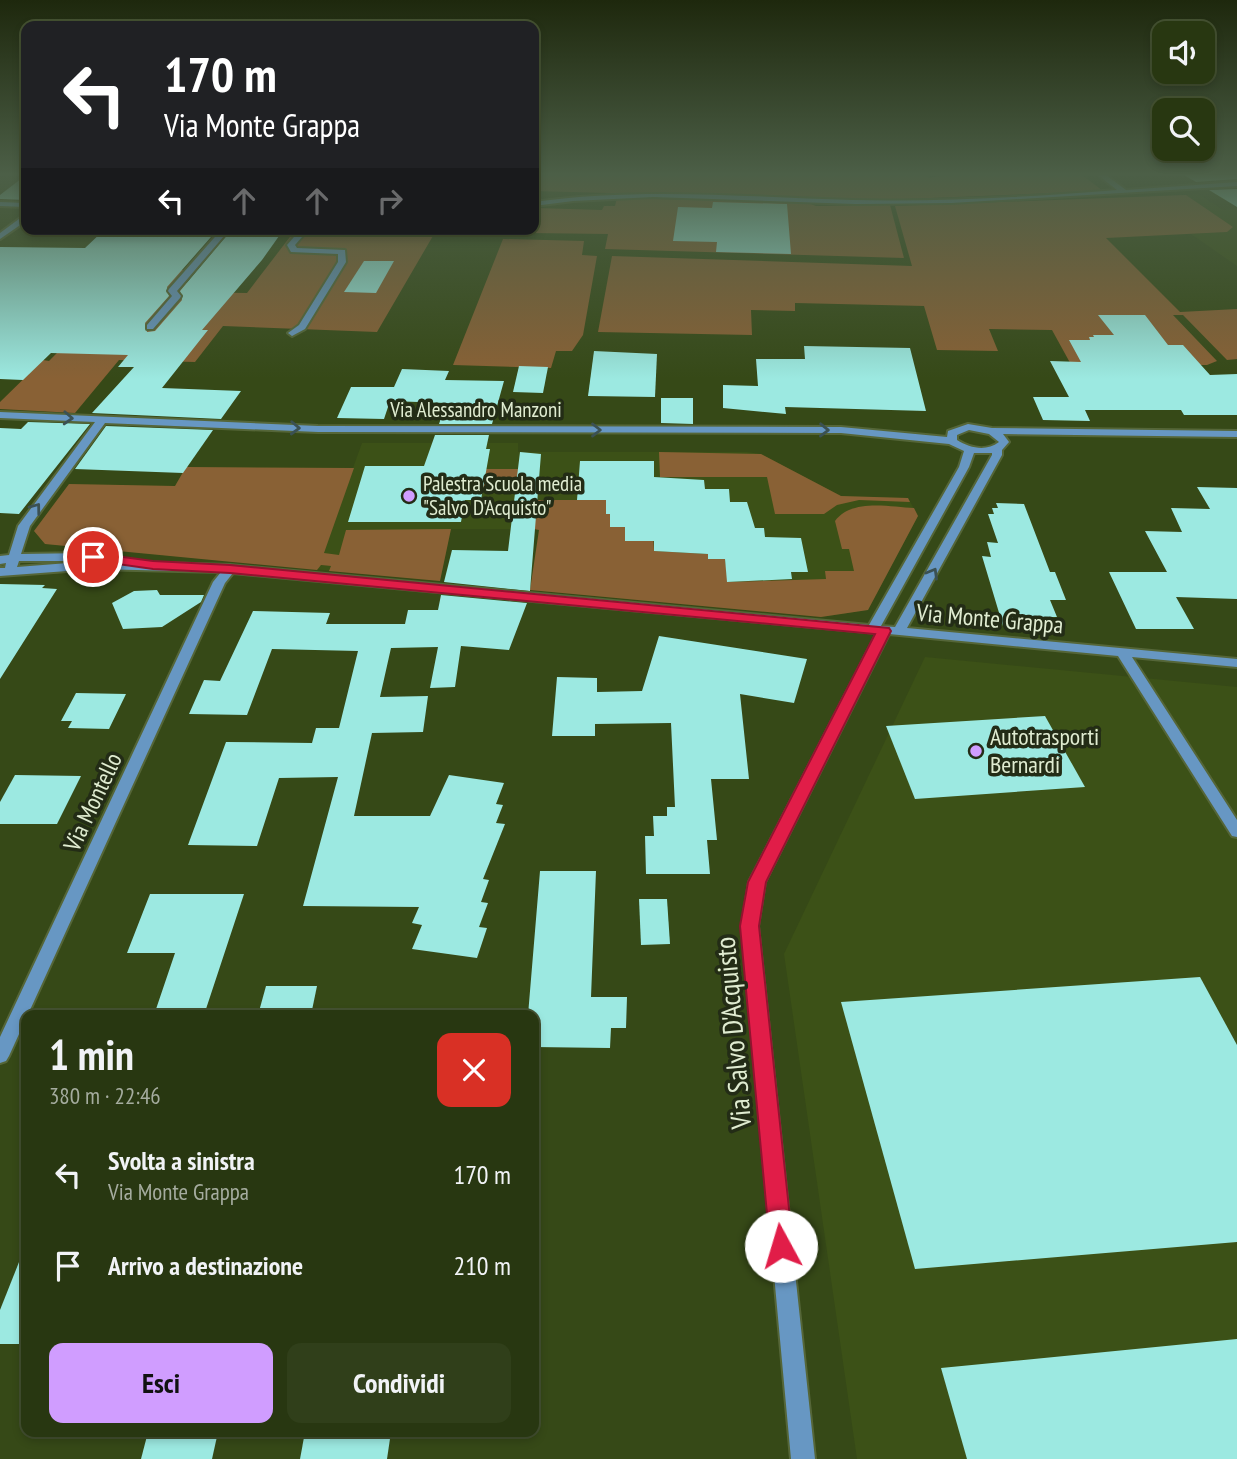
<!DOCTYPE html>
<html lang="it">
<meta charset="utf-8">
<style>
body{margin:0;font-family:"PT Sans Narrow",sans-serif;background:#303f1a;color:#f1f3f6;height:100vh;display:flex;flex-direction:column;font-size:26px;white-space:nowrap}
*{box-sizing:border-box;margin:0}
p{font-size:23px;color:#a5ac9f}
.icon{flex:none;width:38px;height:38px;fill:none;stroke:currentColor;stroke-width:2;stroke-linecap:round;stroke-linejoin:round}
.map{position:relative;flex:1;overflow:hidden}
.panel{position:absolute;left:21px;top:1010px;width:518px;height:427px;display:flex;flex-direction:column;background:#283711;border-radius:14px;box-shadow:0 4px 10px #0003,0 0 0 2px #445131}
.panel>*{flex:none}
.top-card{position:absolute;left:21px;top:21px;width:518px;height:214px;border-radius:14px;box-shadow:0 4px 10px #0003,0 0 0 2px #445131;background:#202124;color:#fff;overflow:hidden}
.buttons{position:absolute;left:1152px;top:21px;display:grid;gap:14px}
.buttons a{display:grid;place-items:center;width:63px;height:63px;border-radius:14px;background:#283711;box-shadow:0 4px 10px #0003,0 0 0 2px #445131;font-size:35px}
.pin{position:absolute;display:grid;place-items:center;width:60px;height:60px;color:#fff;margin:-30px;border:4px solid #fff;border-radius:50%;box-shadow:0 2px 7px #0007}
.me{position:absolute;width:77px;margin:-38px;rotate:354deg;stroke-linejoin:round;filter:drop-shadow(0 0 5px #0008)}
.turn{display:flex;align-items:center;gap:24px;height:147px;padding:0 28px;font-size:32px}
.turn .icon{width:91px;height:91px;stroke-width:2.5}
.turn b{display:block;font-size:49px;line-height:60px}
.lanes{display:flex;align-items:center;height:66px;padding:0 28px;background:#0003;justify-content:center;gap:35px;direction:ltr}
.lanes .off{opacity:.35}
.round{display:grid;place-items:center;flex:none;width:74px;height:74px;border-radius:14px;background:#303f1a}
.overview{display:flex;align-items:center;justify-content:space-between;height:119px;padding:0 28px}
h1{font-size:42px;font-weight:800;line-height:52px}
.primary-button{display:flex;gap:14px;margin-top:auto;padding:14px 28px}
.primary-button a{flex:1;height:80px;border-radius:14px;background:#d09dff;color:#111;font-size:28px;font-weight:800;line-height:80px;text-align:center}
.primary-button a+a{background:#303f1a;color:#f1f3f6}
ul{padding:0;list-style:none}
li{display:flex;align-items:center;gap:21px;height:91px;padding:0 28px}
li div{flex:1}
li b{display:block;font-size:26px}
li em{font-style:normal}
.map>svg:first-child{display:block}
.built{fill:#3c5117;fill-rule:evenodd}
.green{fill:#896135}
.building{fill:#9ce9e1}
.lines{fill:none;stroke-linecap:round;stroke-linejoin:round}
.street-casing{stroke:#556638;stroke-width:4}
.street{fill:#6797c3;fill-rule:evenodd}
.oneway{stroke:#3b5153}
.route{fill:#e11d48;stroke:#92132f;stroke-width:2}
.poi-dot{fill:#d09dff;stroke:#232c16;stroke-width:2.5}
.labels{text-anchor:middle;stroke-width:7;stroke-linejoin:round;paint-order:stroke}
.far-street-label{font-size:21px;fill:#e0ecd1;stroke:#232c16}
.far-poi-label{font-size:21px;fill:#e0ecd1;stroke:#232c16;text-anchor:start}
.street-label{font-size:24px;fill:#e0ecd1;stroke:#232c16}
.poi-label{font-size:24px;fill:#e0ecd1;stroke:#232c16;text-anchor:start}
.near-street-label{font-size:28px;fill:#e0ecd1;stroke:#232c16}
</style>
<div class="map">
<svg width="1237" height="1459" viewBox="0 0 1237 1459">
<rect width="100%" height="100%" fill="#364917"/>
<g class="built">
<path d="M1198 194 1223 210 1237 209V266L1191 234 1227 232 1233 227 1186 195Z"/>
<path d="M362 443H518V452H747L761 454 841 496 908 498 918 516 868 610 821 617 530 590 539 529H451L440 581 45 544 34 531 69 484 175 486 186 467 353 468ZM365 466H445L465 502 462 519H435ZM75 542 433 564 427 575Z"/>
<path d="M925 657 1237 687V1459H857L784 954Z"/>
</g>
<g class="green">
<path d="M534 175H926L929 178 948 175H1082L1103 191 879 200 534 191Z"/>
<path d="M1186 195 1233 227 1227 232 1106 238 1180 312 1237 309V359L1227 360 1183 315H1173L1217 361 1207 365H1152L1074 370 1052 330 989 329 998 351 937 350 924 306 795 303V311L751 310 752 335 598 332 612 256 912 266 895 206Z"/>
<path d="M617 198 808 203 816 206 890 205 904 258 605 249 608 234 530 233 534 229V213L537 208 602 210 604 206H615Z"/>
<path d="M296 229H437L377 332 223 326 195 362 119 360 75 413 0 409V402L43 360 49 361 139 270H186L177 283H188L182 292 247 293Z"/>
<path d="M503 239 584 241 582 255 597 256 583 335 572 351H556L551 368 453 365Z"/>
<path d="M659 452 761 454 841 496 908 498 910 502 859 500 837 505 824 514H775L767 477H660Z"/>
<path d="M186 467 354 468 324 553 339 555 346 530 451 529 440 581 329 571 331 566 321 565 317 570 45 544 34 531 69 484 175 486Z"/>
<path d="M485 469H525L522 489H475Z"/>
<path d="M537 500H606V513L610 514V527H639L626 531 625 541H645L653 535 654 551 708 554V559H725L728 582 826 579 825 571H854L849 549H842L835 521C852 498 890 507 914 508L918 516 868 610 821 617 530 590 539 530 534 529Z"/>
</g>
<g class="building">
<path d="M26 175V200L0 199V195Z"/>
<path d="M1184 175H1237V179L1196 182Z"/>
<path d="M1237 189V207L1209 190Z"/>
<path d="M713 202 787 204 791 254 716 252 717 242 673 241 678 207 712 208Z"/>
<path d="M173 229H218L167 287 169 296 145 323 147 332 155 331 182 300 180 291 232 229H284L262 260 202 330H208L162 388 241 391 221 419 92 413 134 367H118L128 355 51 353 23 380 0 379V247L85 248 103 231 170 232Z"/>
<path d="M364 261H394L376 293 344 292Z"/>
<path d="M1098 315H1145L1168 345H1183L1210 375 1237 374V415H1184L1181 410H1085L1090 421 1043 420 1033 397H1069L1050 361 1081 362 1069 340H1090L1089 337H1094L1093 335H1114Z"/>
<path d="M804 346 910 348 926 411 785 407 786 414 723 408V385L758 386 756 359H805Z"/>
<path d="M594 351 657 354 655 397 588 396Z"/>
<path d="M519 366 548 367 543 393 513 392Z"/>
<path d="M402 369 449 371 445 380 504 381 492 424H439L446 403 390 401 384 419 337 418 351 387H394Z"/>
<path d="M661 398H693V424L661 423Z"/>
<path d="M28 422 90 424 19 514 0 513V428L21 429Z"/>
<path d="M106 426 213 430 183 473 75 469Z"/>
<path d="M435 435H489L486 449H490L481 500H465L461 522H348L365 466H424Z"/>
<path d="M520 452 541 454 530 591 444 582 452 550 508 551Z"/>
<path d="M580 461H654V477L704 480 705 489H729L730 502H747L755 528H764L765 537 801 538 808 572H791L792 579 727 582 725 559H708V554L654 551V541H625V527H610V514H606V500H577Z"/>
<path d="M1197 487 1237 488V599L1176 597 1194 629H1136L1109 572H1167L1145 531 1182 532 1171 508 1210 509Z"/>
<path d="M996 503 1024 504 1050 572H1055L1066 600H1050L1057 617H1047L1051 627 1003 626 982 556 991 557 987 542 998 543 988 514H994L992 508H998Z"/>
<path d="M0 584 45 585 42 588 57 589 0 679Z"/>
<path d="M157 590 160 595H204L201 602 162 627 123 629 112 603 134 591Z"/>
<path d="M441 595 527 603 509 650 461 646 455 687 430 688 438 647 391 648 380 697 428 696 423 732 372 733 354 816H430L449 775 504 783 496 804 503 805 496 823 505 824 483 879 489 880 481 902 488 903 479 927 487 928 477 958 412 949 422 925 412 923 419 907 303 906 338 777 279 778 257 846 188 845 226 742 312 743 316 728H339L358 651 272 649 247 715 189 714 204 680 220 681 253 611 330 613 326 624H405L408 610H438Z"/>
<path d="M659 636 807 659 794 703 740 694 749 779H711L717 840H707L710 874H646L645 836H654L653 816H667V807H675L671 723 595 724V736H552L557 677 597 678V692L642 691Z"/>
<path d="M76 693 126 694 109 729 68 728 72 721H61Z"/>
<path d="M1045 716 1085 787 915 799 886 726Z"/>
<path d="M15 775 81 776 57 824H0V802Z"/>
<path d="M540 871H596L591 997H627L626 1028H611L610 1048 534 1047V1015H528Z"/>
<path d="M150 894H244L204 1015H154L175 953H127Z"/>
<path d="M639 899H667L670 944 641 945Z"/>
<path d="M1200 977 1237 1045V1242L915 1269 841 1002Z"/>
<path d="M266 986H317L311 1015H258Z"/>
<path d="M25 1247 26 1344H0V1310Z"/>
<path d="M1237 1339V1459H967L941 1368Z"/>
<path d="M148 1432H218L212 1459H141Z"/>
<path d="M305 1432H391L387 1459H300Z"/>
</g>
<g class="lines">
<defs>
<g id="street">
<path d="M1098 175H1106L1126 190 1237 182V186L951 203 856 204 653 197 573 201 534 206V202C640 187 745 197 852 200 941 202 1029 197 1117 190Z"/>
<path d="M0 202 26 203V207L0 206Z"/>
<path d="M23 216H26V221L0 239V233Z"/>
<path d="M222 229H230L177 291 181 296 180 298 153 329H147V325L172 296 168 291 169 289Z"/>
<path d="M301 229H309L295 245 297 248 345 250 346 262 305 329 292 336 288 333 299 325 338 262V254L291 252 287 245Z"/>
<path d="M0 412 318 426 841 427 947 437 948 431 968 424 992 428 1237 431V437L1003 434 1009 442 1002 450V455L907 628 1237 659V667L1132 657 1237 820V837L1232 836 1118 656 889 634 765 882 758 926 815 1459H791L742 926 749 882 877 633 233 573 225 583 9 1056 6 1061 0 1063V1037L213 582 221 572 94 569 0 576V568H5L6 563 0 564V556L9 555 18 526 95 422 0 418ZM105 423 318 432 841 433 949 444 964 451 959 467 869 625 230 565 94 561 17 567 19 561H89L95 557 89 553 21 554 30 526ZM969 430 989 434 999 442C986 452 970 448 957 440V435ZM974 453H992V455L895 627 881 626 969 467Z"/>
</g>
</defs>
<use href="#street" class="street-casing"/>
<use href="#street" class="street"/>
</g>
<defs><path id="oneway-chevron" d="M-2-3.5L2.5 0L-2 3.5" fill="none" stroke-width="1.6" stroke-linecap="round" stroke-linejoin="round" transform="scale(1.75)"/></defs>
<g class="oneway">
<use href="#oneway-chevron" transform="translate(68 418) rotate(3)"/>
<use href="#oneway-chevron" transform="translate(295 428) rotate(2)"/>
<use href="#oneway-chevron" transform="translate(596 430)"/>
<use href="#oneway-chevron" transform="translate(824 430) rotate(1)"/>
<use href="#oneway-chevron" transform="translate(36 508) rotate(-53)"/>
<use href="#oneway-chevron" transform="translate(933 573) rotate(-60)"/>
</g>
<linearGradient id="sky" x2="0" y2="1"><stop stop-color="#1e280d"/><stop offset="0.46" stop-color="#4c5f47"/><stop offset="1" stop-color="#4c5f47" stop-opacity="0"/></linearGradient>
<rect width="1237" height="379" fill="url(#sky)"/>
<path class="route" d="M93 553 153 561 230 565 889 628 891 631 766 882 759 926 793 1246 790 1253 781 1257 773 1253 770 1246 740 926 748 882 875 634 230 573 153 569 89 560V554Z"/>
<g class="poi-dot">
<circle cx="409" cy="496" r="7"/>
<circle cx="976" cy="751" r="7"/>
</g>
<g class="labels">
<g class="far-street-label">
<text x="476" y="417">Via Alessandro Manzoni</text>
</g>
<g class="far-poi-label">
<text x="423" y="491">Palestra Scuola media<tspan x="423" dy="24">"Salvo D'Acquisto"</tspan></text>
</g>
<g class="street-label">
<text transform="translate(990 619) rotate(5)" y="8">Via Monte Grappa</text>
<text transform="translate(93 802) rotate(-65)" y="8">Via Montello</text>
</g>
<g class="poi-label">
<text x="990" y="745">Autotrasporti<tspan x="990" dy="28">Bernardi</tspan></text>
</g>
<g class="near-street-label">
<text transform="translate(733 1033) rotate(-95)" y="10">Via Salvo D'Acquisto</text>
</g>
</g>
</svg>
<div class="buttons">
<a><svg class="icon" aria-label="sound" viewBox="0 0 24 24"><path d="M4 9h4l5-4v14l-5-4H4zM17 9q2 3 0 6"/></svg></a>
<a><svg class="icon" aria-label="search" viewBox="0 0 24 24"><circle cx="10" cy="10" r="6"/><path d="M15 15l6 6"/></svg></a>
</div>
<div class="pin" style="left:93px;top:557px;background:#d93025"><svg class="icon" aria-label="arrive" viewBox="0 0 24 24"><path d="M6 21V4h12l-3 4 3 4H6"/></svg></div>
<svg class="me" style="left:781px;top:1246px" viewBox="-20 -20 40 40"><circle r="19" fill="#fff"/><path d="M0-13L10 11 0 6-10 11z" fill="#e11d48"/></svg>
<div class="top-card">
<div class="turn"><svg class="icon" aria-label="left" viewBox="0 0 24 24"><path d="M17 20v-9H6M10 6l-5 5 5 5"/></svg><div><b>170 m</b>Via Monte Grappa</div></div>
<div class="lanes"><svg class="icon" aria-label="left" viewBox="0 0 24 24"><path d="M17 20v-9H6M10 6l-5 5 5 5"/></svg><svg class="icon off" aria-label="ahead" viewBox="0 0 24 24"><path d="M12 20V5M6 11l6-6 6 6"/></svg><svg class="icon off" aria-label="ahead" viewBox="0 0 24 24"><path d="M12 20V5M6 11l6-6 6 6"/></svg><svg class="icon off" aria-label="right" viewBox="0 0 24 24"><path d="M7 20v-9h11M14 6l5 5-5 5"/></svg></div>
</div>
<section class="panel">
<div class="overview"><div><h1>1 min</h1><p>380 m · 22:46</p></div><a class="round" style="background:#d93025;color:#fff"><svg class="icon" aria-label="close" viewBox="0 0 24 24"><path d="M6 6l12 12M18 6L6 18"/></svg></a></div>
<ul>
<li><svg class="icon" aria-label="left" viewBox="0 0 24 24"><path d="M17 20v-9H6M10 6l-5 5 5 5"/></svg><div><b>Svolta a sinistra</b><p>Via Monte Grappa</p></div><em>170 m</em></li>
<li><svg class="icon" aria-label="arrive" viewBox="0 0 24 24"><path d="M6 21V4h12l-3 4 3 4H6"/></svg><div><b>Arrivo a destinazione</b></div><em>210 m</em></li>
</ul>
<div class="primary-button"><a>Esci</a><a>Condividi</a></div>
</section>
</div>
